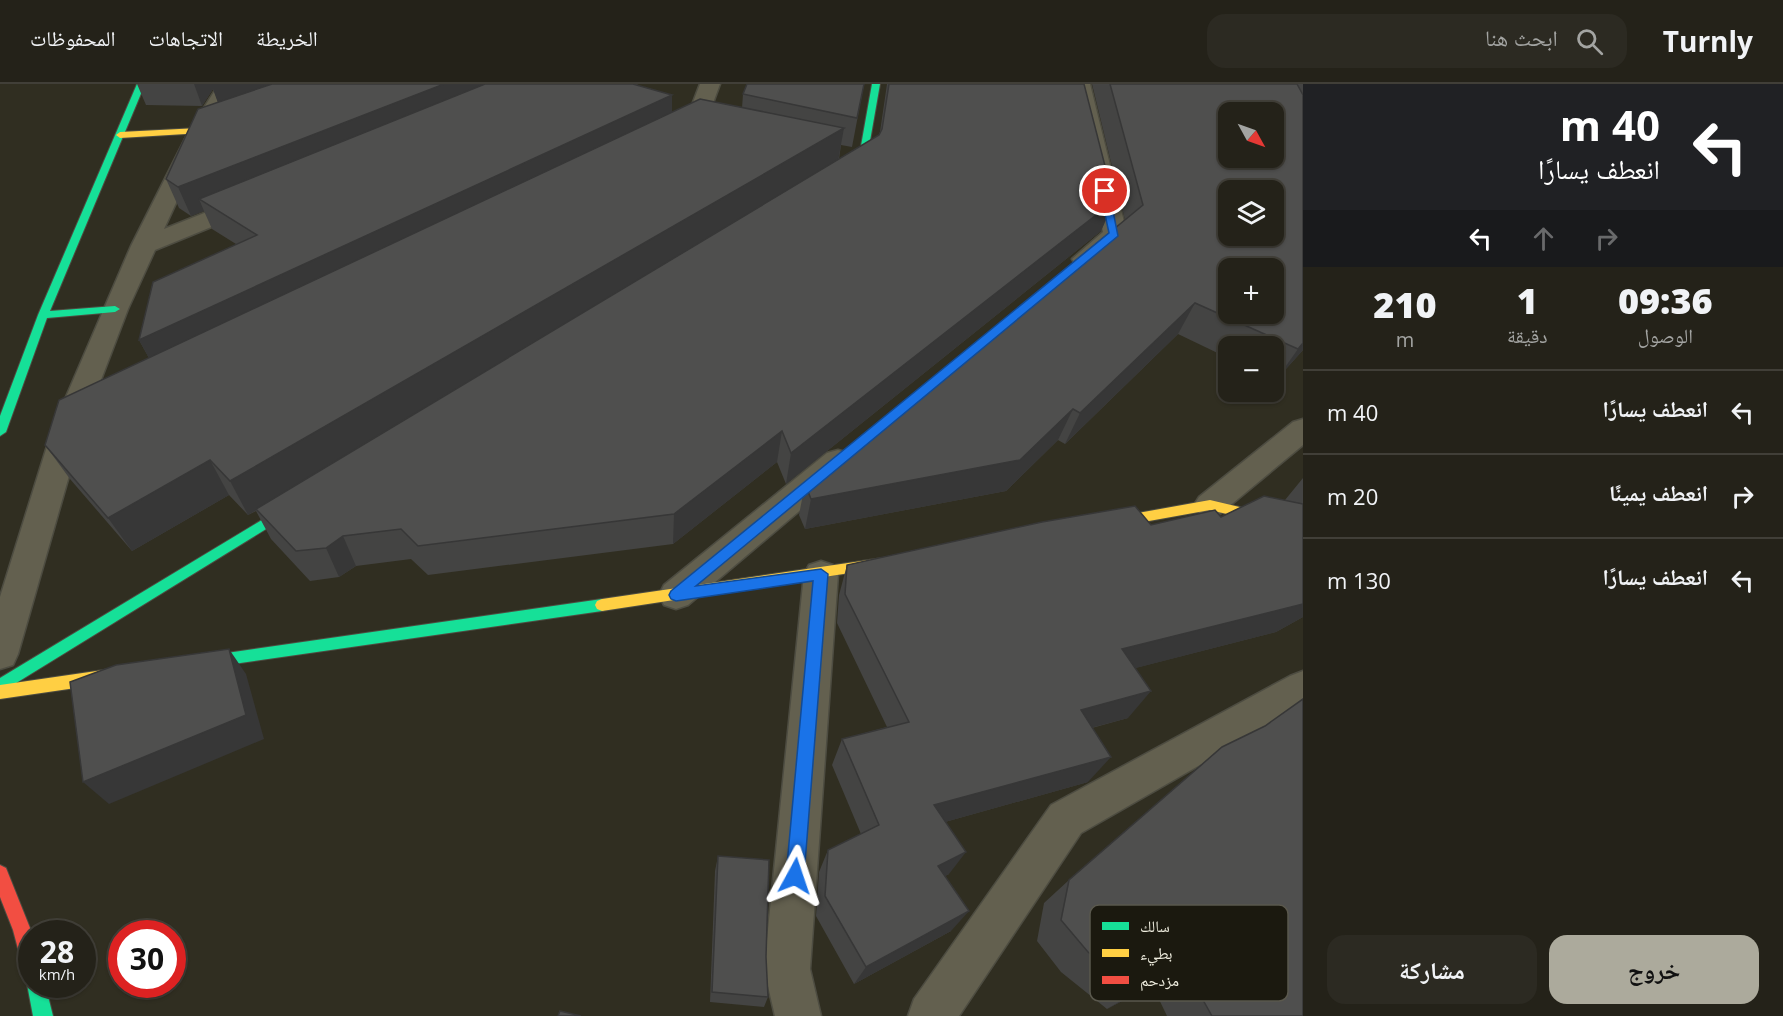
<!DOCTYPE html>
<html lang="ar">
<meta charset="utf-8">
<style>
body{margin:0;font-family:"Open Sans","Noto Naskh Arabic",sans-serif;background:#2c2a22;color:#f1f3f6;direction:rtl;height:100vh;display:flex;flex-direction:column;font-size:22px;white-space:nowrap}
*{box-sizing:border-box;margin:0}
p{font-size:20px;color:#a3a4a2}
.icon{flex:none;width:33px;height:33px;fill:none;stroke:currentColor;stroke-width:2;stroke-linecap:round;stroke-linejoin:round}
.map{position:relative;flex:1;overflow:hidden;direction:ltr}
.side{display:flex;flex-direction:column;background:#242219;width:480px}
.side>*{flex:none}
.banner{background:#202124;color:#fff;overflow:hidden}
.needle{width:39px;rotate:130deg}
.controls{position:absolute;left:1218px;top:18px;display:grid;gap:12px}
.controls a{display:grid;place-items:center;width:66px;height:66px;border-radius:12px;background:#242219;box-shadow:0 2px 4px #0004,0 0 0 2px #413f38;font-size:30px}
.speed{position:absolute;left:18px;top:836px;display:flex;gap:12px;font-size:30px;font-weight:700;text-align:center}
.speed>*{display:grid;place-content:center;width:78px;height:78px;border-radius:50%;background:#242219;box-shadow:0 2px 4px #0004,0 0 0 2px #413f38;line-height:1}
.speed small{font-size:15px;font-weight:400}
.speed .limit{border:9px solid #d22;background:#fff;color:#111}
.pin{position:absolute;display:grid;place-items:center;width:51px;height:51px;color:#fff;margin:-26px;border:3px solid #fff;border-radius:50%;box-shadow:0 2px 6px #0007}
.me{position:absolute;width:66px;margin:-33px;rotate:5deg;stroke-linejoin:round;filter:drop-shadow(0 0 4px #0008)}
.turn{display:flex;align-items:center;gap:21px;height:126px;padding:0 24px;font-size:27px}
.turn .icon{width:78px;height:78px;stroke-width:2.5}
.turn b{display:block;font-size:42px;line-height:51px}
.lanes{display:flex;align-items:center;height:57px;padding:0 24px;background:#0003;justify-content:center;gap:30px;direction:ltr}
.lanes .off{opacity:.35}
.eta{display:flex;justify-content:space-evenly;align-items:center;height:102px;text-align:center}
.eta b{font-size:36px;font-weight:800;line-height:42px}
.cta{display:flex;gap:12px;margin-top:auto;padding:12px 24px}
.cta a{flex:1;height:69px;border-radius:18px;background:#acaa9c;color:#111;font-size:24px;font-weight:800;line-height:69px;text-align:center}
.cta a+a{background:#2c2a22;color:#f1f3f6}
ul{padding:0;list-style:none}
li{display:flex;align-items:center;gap:18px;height:84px;padding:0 24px;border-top:2px solid #413f38}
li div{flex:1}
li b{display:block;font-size:22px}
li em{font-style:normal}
header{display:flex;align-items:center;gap:36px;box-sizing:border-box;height:84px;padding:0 30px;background:#242219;border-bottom:2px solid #413f38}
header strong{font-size:28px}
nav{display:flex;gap:33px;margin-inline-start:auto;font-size:21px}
.search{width:420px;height:54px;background:#2c2a22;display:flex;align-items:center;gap:15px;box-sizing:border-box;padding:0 21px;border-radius:18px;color:#a3a4a2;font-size:22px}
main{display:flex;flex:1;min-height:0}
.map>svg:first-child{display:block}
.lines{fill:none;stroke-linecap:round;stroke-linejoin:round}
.street-casing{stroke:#4d4c41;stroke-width:3}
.fast-casing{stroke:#4d4c41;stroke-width:2}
.slow-casing{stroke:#4d4c41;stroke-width:2}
.jam-casing{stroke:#4d4c41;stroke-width:2}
.street{fill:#63604f;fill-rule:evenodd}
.fast{fill:#16e098;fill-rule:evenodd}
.slow{fill:#ffcf43;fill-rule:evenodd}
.jam{fill:#f24e42;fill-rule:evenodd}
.wall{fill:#444443}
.shaded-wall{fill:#373737}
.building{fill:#4f4f4e;stroke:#373737;stroke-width:1.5;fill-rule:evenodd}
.route{fill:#1a73e8;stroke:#114b97;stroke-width:1.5}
.key{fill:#1b190f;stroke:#5a584d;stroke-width:1.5}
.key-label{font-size:16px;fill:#eeecde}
</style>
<header>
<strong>Turnly</strong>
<div class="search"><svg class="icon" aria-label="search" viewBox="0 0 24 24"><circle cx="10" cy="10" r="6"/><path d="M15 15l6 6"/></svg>ابحث هنا</div>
<nav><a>الخريطة</a><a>الاتجاهات</a><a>المحفوظات</a></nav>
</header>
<main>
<section class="side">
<div class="banner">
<div class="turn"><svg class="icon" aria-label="left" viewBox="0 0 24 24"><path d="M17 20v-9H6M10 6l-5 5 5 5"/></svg><div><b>40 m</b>انعطف يسارًا</div></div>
<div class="lanes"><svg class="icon" aria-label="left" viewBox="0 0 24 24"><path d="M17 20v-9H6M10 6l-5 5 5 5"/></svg><svg class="icon off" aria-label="ahead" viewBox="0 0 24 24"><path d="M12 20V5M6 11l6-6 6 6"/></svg><svg class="icon off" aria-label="right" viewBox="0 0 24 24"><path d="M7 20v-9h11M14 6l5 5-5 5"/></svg></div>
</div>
<div class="eta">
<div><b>09:36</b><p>الوصول</p></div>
<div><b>1</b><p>دقيقة</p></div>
<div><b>210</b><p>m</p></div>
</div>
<ul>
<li><svg class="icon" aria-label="left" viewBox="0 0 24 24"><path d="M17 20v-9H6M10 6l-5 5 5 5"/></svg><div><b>انعطف يسارًا</b></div><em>40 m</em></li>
<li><svg class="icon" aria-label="right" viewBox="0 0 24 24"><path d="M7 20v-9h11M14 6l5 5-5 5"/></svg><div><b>انعطف يمينًا</b></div><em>20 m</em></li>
<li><svg class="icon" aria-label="left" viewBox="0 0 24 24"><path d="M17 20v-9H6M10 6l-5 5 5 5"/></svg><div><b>انعطف يسارًا</b></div><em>130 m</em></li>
</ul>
<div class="cta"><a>خروج</a><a>مشاركة</a></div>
</section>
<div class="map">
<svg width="1303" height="932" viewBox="0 0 1303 932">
<rect width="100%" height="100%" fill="#302e21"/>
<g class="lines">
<defs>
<g id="street">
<path d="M219 0H239L209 47 164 145 242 114 250 112 258 114 261 119 258 124 155 166 128 225 83 343 18 570 13 581 0 585V513L53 343 131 162 189 47Z"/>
<path d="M700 0H720L706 38C699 48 681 54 670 51L667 47 670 43 687 34Z"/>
<path d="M1070 0H1090L1127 150C1116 165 1094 185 1075 180L1072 175 1103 148Z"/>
<path d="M1303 335V361L1221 429 1210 433 1199 429 1194 421 1199 413 1293 338Z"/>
<path d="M838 366 849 369 853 377 849 385 688 521 676 525 664 521 659 511 664 501 827 369Z"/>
<path d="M821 477 833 481 838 490 810 885 821 932H775L764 885 804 490 809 481Z"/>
<path d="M1303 587V622L1081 749 959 932H908L914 915 1051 721 1290 592Z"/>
</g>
<g id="fast">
<path d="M137 0H145L50 227 115 222 120 225 115 228 47 234 6 348 0 352V332L38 231Z"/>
<path d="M872 0H880L867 74 841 91H835V87L859 73Z"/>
<path d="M300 413 306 418 305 421 0 609V594Z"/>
<path d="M602 515 607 517 609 521 607 525 602 527 192 586 187 585 185 580 187 575 192 574Z"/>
<path d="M32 892V900H45L53 932H33L27 900Z"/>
</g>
<g id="slow">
<path d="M199 44 202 45V49L120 54 116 51 120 48Z"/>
<path d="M1210 416 1303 438V448L1210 426 1099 446 1092 441 1099 436Z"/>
<path d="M889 473 894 474 896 478 894 482 889 483 602 527 597 525 595 521 597 517 602 515Z"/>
<path d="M117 584 122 586 125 591 122 596 117 598 0 615V601Z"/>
</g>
<path id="jam" d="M0 781 6 784 32 849V893L25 891 13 846 0 813Z"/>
</defs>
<use href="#street" class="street-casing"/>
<use href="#fast" class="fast-casing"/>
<use href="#slow" class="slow-casing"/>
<use href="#jam" class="jam-casing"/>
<use href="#street" class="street"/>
<use href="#fast" class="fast"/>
<use href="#slow" class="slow"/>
<use href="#jam" class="jam"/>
</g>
<g class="wall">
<path d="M137 0H638L637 1 672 28 742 24 743 10 864 0 852 63 841 61 839 75 879 51 880 48 887 0H1084L1114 117 1101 147 786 400 777 378 673 460 428 491 411 475 356 482 339 493 310 497 271 455 256 427 248 431 229 411 132 467 70 395 45 361 149 274 139 256 236 160 212 145 204 127 191 132 179 124 166 95 218 18 213 5 202 22 146 21Z"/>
<path d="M1092 0H1303V266L1276 296 1274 295V262H1228V274L1178 250 1065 360 1058 356 1006 407 805 445 799 431 805 400 1125 136Z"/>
<path d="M1303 394V533L1276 548 1135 584 1128 634 1092 644 1088 698 945 738 949 790 945 792 951 847 854 900 816 832 819 788 828 766 861 750 832 681 842 655 887 643 837 539 839 511 847 481 1151 441 1221 433 1285 416Z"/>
<path d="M718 772 766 873 768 913 764 923 710 918 715 787Z"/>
<path d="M1069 796 1303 932H1167L1156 909 1122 917 1107 925 1061 888 1037 857 1044 819Z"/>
</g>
<g class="shaded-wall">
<path d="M194 0H309L222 30 213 5 202 22Z"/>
<path d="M444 0H517L199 115 204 127 191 132 178 103Z"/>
<path d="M672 11V40L156 287 139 256Z"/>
<path d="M844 44 838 77 248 431 230 397Z"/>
<path d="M1114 117 1101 147 786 400 791 369Z"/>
<path d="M1195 219 1178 250 1065 360 1080 329Z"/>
<path d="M1303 259V266L1276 296 1298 265Z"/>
<path d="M1073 325 1058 356 1006 407 805 445 811 415Z"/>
<path d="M782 347 777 378 673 460 674 430Z"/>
<path d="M210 376 229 411 132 467 108 434Z"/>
<path d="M343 452 356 482 339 493 326 464Z"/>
<path d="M1303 520V533L1276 548 1101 593 1122 565Z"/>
<path d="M229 565 246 590 264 655 109 720 83 698Z"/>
<path d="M1151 607 1128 634 1060 652 1081 626Z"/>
<path d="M1111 673 1088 698 920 745 934 721Z"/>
<path d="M966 768 949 790 923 804 938 782Z"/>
<path d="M969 827 951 847 854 900 866 883Z"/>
<path d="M1189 891 1156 909 1122 917 1107 925 1137 907 1153 899Z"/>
</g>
<g class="building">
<path d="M272 0H444L178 103 166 95 198 25Z"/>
<path d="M485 0H633L672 11 139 256 153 198 257 151 199 115Z"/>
<path d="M747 0H864L857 34 743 10Z"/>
<path d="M889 0H1084L1114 117 791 369 782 347 674 430 418 462 401 445 343 452 326 464 296 467 256 425 879 51 882 45Z"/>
<path d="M1110 0H1297L1303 11V259L1298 265 1195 219 1080 329 1073 325 1020 376 811 415 805 400 1143 121ZM1228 28H1274V74H1228ZM1228 106H1274V152H1228ZM1228 184H1274V230H1228Z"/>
<path d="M700 15 844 44 230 397 210 376 108 434 45 361 59 316Z"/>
<path d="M1264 412 1303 420V520L1122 565 1151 607 1081 626 1111 673 934 721 966 768 938 782 969 827 866 883 825 812 828 766 879 741 842 655 909 638 845 510 847 481 1042 438 1135 422 1151 441 1215 426 1221 433Z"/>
<path d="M229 565 246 631 83 698 70 598 116 581Z"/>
<path d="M1303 615V932H1212L1189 891 1153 899 1137 907 1088 868 1061 836 1069 796 1222 663 1265 642Z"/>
<path d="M718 772 769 776 766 873 768 913 712 908Z"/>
<path d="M560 927 581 932H558Z"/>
</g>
<path class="route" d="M1105 104 1109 107 1118 152 696 502 821 485 828 490 804 792 802 799 795 801 789 799 786 792 813 497 676 517 671 515 669 511 671 507 1109 149 1100 107Z"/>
<rect x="1090" y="821" width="198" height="96" rx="9" class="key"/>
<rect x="1102" y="838" width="27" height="8" fill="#16e098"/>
<rect x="1102" y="865" width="27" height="8" fill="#ffcf43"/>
<rect x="1102" y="892" width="27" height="8" fill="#f24e42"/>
<g class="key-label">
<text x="1140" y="848">سالك</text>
<text x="1140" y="875">بطيء</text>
<text x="1140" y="902">مزدحم</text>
</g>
</svg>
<div class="controls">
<a><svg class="needle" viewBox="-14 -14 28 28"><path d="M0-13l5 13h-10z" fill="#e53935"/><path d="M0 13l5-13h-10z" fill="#a3a4a2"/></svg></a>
<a><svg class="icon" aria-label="layers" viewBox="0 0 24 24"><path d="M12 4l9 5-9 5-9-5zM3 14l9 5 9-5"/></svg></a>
<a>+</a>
<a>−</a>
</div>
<div class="speed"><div>28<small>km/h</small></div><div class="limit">30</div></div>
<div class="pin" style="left:1105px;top:107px;background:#d93025"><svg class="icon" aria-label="arrive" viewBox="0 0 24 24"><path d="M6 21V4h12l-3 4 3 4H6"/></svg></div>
<svg class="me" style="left:795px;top:792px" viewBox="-20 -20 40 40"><path d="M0-17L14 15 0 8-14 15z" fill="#1a73e8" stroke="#fff" stroke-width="4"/></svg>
</div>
</main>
